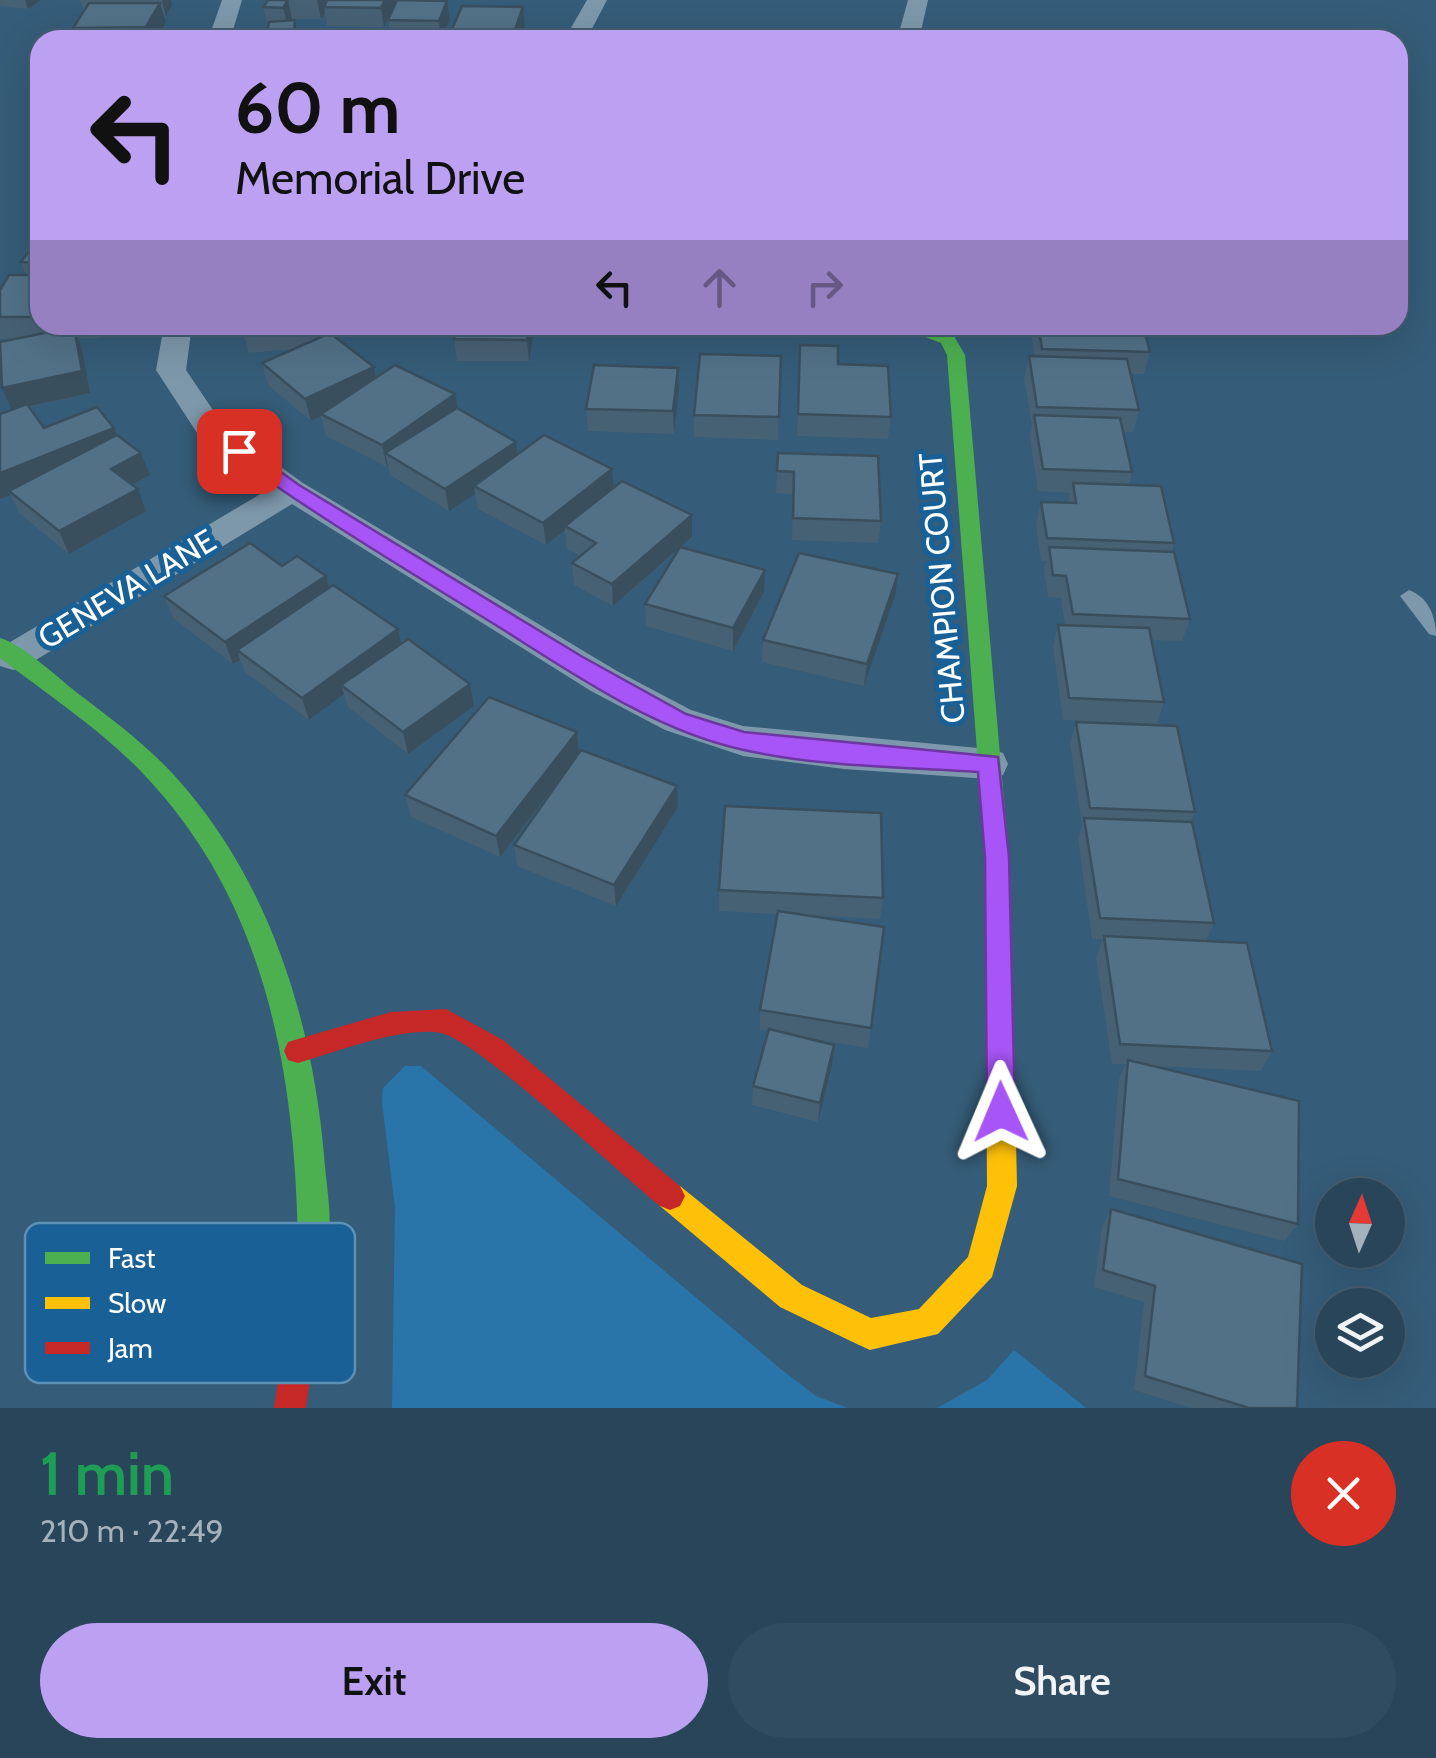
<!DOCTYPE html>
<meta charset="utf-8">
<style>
body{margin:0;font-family:Cabin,sans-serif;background:#304c60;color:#f1f3f6;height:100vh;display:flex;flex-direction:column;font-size:38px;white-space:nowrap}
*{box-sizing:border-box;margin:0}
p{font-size:32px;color:#a5b1bb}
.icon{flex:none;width:55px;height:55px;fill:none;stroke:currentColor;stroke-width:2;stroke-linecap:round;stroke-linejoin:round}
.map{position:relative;height:1408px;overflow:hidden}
.details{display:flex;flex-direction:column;background:#28455a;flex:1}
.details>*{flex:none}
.guide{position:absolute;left:30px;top:30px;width:1378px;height:305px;border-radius:30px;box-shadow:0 10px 40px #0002,0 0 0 2px #445d70;background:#bca0f2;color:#111;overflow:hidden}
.needle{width:65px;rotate:3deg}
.buttons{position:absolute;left:1315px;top:1178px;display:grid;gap:20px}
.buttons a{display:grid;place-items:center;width:90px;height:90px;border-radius:50%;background:#28455a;box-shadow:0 10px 40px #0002,0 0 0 2px #445d70;font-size:50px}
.pin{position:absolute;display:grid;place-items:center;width:85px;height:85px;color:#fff;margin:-42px;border-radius:20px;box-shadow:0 5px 15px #0006}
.me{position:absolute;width:110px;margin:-55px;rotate:359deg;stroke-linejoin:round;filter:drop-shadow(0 0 8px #0008)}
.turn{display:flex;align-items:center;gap:35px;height:210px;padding:0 40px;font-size:45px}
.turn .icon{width:130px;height:130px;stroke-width:2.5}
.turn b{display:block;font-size:70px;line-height:85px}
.lanes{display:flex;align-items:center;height:95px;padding:0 40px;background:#0003;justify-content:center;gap:50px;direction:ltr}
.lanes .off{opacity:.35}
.round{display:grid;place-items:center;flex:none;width:105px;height:105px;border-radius:52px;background:#304c60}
.headline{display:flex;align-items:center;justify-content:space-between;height:170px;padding:0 40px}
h1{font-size:60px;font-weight:600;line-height:75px;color:#1e9e55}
.button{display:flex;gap:20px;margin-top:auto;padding:20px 40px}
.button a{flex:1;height:115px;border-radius:60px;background:#bca0f2;color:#111;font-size:40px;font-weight:600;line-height:115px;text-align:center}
.button a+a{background:#304c60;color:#f1f3f6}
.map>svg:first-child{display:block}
.green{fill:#2975aa}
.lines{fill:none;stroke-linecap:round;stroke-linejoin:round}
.lane{fill:#7d98ab;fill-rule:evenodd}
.street{fill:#7d98ab;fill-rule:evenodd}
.fast{fill:#4caf50;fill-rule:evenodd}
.slow{fill:#ffc107;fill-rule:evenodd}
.jam{fill:#c62828;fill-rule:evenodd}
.wall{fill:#476174}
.shaded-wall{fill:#394f5e}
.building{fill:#527187;stroke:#394f5e;stroke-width:2.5}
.route{fill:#a855f7;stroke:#6d37a1;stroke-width:2.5}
.labels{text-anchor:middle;stroke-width:10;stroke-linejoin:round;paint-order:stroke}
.street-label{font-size:32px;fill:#fff;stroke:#186095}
.key{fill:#186095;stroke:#5d90b5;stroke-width:2.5}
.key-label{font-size:28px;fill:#fff}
</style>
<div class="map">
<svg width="1436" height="1408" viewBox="0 0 1436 1408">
<rect width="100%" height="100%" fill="#355c78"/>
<g class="green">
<path d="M405 1066H421L782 1370 816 1396 848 1408H392L395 1208 382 1102 383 1088Z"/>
<path d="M1014 1350 1086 1408H937L987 1380Z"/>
</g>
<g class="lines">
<path class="lane" d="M1409 590C1428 597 1436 616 1436 636L1429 634 1400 596Z"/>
<g class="street">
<path d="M222 0H242L230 40H208Z"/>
<path d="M587 0H607L586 40H564Z"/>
<path d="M908 0H928L919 40H897Z"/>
<path d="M164 325H192L186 370 223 425 303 483 617 671 691 710 743 726 989 749 1003 753 1008 764 1003 775 989 779 844 769 743 756 665 730 591 691 292 504 26 666 13 670 0 666V648L269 489 201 439 156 370Z"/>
</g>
<g class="fast">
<path d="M708 325H925L954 336 965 355 1009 857 1014 1044 1010 1053 1000 1056 990 1053 986 1044 985 857 947 355 941 343 918 334 717 330Z"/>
<path d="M0 638C24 645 59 679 80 695 112 719 145 744 173 774 268 877 312 1018 324 1155 326 1187 336 1231 324 1261L313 1265 302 1261 298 1250C296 1084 270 917 157 789 113 737 53 699 0 658Z"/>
</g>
<path class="slow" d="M1000 1032 1010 1035 1014 1044 1017 1186 992 1277 938 1334 870 1350 859 1345 780 1307 660 1206 655 1196 660 1186 670 1182 680 1186 802 1285 871 1318 919 1309 968 1257 987 1186 986 1044 990 1035Z"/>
<g class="jam">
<path d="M446 1009 503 1040 680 1186 685 1196 680 1206 670 1210 660 1206C622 1175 477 1040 441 1033 403 1026 336 1052 298 1063L288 1060 284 1051 288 1042 298 1039 391 1012Z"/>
<path d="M313 1235 324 1239 328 1250 306 1408H274L298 1250 302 1239Z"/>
</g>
</g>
<g class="wall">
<path d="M0 0H41L28 9 0 6Z"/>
<path d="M80 0H171L172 5 166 17H164L166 22 157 38 76 37 73 28 84 11Z"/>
<path d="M268 0H395L396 3 447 1 450 20 441 40 391 39 388 20 384 27 327 26 325 13 321 19H292L291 21 299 40H269L268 26 263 7Z"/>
<path d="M523 7 525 26 520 40H450L449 36Z"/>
<path d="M40 236V325H106L99 338H78L82 349 90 393 29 407 44 428H114L117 435 141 453 150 475 132 485 146 511 69 554 19 513 11 495 0 499 12 410 16 339H0V290L26 275 21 262Z"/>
<path d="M244 325H325V335L374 367 376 378 458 409 516 442 518 454 613 487 692 537 681 547 764 592 733 651 646 626 645 604 678 550 613 606 574 585 572 563 581 556 567 549 565 530 546 545 478 509 475 494 449 511 390 475 388 466 387 467 326 436 321 416 311 421 268 385 262 363 294 349 249 353 243 331Z"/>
<path d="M457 325H535L529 361H457L454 339Z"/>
<path d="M1030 325H1143L1150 352 1144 374H1131L1139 410 1133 432H1123L1132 472 1129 485 1174 543 1172 552 1190 619 1182 641 1151 640 1164 702 1157 724 1063 720 1053 647 1058 625H1065L1061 598 1048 597 1044 570 1046 561H1041L1036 524 1041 502 1068 503 1070 493 1038 491 1030 437 1032 426 1024 378 1029 356 1035 357Z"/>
<path d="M800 345 891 417 888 439 797 436Z"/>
<path d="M781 356 778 440 694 437V415Z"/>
<path d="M679 390 674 434 588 431 586 409Z"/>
<path d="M778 453 881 521 878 543 792 540 793 494 776 493Z"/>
<path d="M282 566 326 576 330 588 398 629 402 643 474 706 408 754 348 707 344 694 309 720 245 672 240 660 233 664 173 618 164 596Z"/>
<path d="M895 596 864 686 762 662 763 640Z"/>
<path d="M1076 722 1195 812 1191 822 1214 923 1206 941 1272 1051 1261 1071 1151 1066 1298 1224 1285 1241 1109 1196 1119 1079 1126 1064H1112L1096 957 1103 939H1092L1078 839 1082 825 1070 744Z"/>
<path d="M577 732 579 753 678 807 616 906 517 866 514 845 564 774 500 857 411 817 405 795Z"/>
<path d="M719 890 883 898 880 919 804 915 871 1028 868 1048 795 1036 832 1065 818 1122 752 1105 753 1086 768 1031 760 1030V1010L778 914 719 911Z"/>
<path d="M1111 1209 1297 1408H1191L1134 1390 1144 1302 1094 1287 1102 1227Z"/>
</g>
<g class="shaded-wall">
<path d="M25 0H41L28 9Z"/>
<path d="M162 0H171L172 5 166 17Z"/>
<path d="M288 0 292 19 288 27 283 8Z"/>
<path d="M317 0H332L324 7 325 13 321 19Z"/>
<path d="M385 0H395L396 4 384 27 381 8Z"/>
<path d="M447 1 450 20 441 40 439 21Z"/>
<path d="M160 3 166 22 157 38V40H150L146 27Z"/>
<path d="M523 7 525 26 520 40H512Z"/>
<path d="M295 20 299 40H296L294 31Z"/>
<path d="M94 325H106L99 338Z"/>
<path d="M319 325H325L324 347Z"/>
<path d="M529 325H535L529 361 527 340Z"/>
<path d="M74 327 82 349 90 393 12 410 2 388Z"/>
<path d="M374 367 378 389 321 414V416L311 421 305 399Z"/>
<path d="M678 368 679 390 674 434 673 411Z"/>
<path d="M455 394 459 416 385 453 388 466 387 467 382 445Z"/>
<path d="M114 428 123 450 9 491 11 495 0 499V473Z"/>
<path d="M516 442 519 464 474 486 475 494 449 511 445 489Z"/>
<path d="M141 453 150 475 120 491 111 469Z"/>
<path d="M612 469 614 492 565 526V530L546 545 543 523Z"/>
<path d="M138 489 146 511 69 554 59 531Z"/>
<path d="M692 515V537L613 606 612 584Z"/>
<path d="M765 570 764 592 733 651V628Z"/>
<path d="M898 574 895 596 864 686 867 664Z"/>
<path d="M326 576 332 598 237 650 240 660 233 664 225 642Z"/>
<path d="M398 629 403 651 341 685 344 694 309 720 302 698Z"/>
<path d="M470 684 474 706 408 754 403 732Z"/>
<path d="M577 732 579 754 500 857 496 836Z"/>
<path d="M677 786 678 807 616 906 614 885Z"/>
<path d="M834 1045 832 1065 818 1122 820 1103Z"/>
</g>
<g class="building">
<path d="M268 0H288L283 8 263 7Z"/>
<path d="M327 0H385L381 8 324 7Z"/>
<path d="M397 0 447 1 439 21 388 20Z"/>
<path d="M89 3H160L146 27 73 28Z"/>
<path d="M462 6 523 7 512 38 449 36Z"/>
<path d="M295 20 294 31 267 33 269 22Z"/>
<path d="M155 31 153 40H63V38Z"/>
<path d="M40 236V263L21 262Z"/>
<path d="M9 275H40V317H0V290Z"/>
<path d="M244 325H318L243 331Z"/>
<path d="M457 325H529L527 340 454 339Z"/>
<path d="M1038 325H1143L1150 352 1042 349Z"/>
<path d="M74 327 82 371 2 388 0 342Z"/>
<path d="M330 333 374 367 305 399 262 363Z"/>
<path d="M800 345 838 346V364L888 366 891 417 798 414Z"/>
<path d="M700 354 781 356 779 417 694 415Z"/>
<path d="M1029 356 1127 359 1139 410 1037 407Z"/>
<path d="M395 365 455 394 382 445 321 414Z"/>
<path d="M594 365 678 368 673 411 586 409Z"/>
<path d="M27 404 44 428 97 407 114 428 0 473V414Z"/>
<path d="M457 408 516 442 445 489 385 453Z"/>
<path d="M1034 415 1120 418 1132 472 1043 469Z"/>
<path d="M117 435 141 453 111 469 138 489 59 531 9 491Z"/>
<path d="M544 435 612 469 543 523 474 486Z"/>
<path d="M778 453 878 456 881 521 793 518 794 472 777 471Z"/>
<path d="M622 481 692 515 612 584 572 563 596 543 565 526Z"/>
<path d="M1073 483 1161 486 1174 543 1047 538 1041 502 1076 503Z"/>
<path d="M250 543 282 566 297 556 326 576 225 642 164 596Z"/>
<path d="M680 547 765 570 733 628 645 604Z"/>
<path d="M1049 547 1174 552 1190 619 1073 614 1066 576 1053 575Z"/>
<path d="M799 553 898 574 867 664 763 640Z"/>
<path d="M333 585 398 629 302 698 237 650Z"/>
<path d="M1058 625 1149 628 1164 702 1069 698Z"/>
<path d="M408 639 470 684 403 732 341 685Z"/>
<path d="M489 697 577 732 496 836 405 795Z"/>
<path d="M1076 722 1177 726 1195 812 1090 808Z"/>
<path d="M581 750 677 786 614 885 514 845Z"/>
<path d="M725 806 881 813 883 898 719 890Z"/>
<path d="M1084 818 1192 822 1214 923 1100 918Z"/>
<path d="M778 911 884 927 871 1028 760 1010Z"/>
<path d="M1104 936 1247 943 1272 1051 1120 1044Z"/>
<path d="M769 1029 834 1045 820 1103 753 1086Z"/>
<path d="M1128 1060 1299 1101 1298 1224 1118 1179Z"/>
<path d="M1111 1209 1302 1264 1297 1408H1249L1145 1376 1155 1286 1103 1270Z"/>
</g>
<path class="route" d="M232 447H246L299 485 581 656 686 714 744 732 998 757 1009 857 1015 1112 1011 1122 1001 1126 991 1122 987 1112 985 857 978 772C901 767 820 767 744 750 649 730 563 666 481 616 397 564 312 513 232 455Z"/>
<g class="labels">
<g class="street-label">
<text transform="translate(942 588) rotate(-95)" y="11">CHAMPION COURT</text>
<text transform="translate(127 589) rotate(-31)" y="11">GENEVA LANE</text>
</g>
</g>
<rect x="25" y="1223" width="330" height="160" rx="15" class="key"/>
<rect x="45" y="1252" width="45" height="12" fill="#4caf50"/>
<rect x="45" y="1297" width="45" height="12" fill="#ffc107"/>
<rect x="45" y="1342" width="45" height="12" fill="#c62828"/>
<g class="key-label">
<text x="108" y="1268">Fast</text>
<text x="108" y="1313">Slow</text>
<text x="108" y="1358">Jam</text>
</g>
</svg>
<div class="buttons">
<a><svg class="needle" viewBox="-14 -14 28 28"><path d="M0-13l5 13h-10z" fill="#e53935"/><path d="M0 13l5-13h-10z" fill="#a5b1bb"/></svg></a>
<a><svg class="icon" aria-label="layers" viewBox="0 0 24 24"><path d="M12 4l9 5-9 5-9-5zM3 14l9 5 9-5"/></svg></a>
</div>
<div class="pin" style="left:239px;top:451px;background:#d93025"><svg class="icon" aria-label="arrive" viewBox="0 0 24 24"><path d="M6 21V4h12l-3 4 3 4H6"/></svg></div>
<svg class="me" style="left:1001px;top:1112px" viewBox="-20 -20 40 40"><path d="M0-17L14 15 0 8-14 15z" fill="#a855f7" stroke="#fff" stroke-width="4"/></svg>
<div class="guide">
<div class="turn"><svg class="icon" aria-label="left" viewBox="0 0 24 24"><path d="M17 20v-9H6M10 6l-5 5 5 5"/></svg><div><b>60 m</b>Memorial Drive</div></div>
<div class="lanes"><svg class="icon" aria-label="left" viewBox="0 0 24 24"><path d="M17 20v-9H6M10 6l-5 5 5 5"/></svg><svg class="icon off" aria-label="ahead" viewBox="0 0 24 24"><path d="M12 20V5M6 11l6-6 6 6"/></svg><svg class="icon off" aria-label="right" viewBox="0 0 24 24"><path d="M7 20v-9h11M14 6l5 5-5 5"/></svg></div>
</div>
</div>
<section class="details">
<div class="headline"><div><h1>1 min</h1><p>210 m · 22:49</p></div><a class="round" style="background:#d93025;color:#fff"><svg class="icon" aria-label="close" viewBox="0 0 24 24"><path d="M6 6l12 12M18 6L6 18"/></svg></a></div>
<div class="button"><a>Exit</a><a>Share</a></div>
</section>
